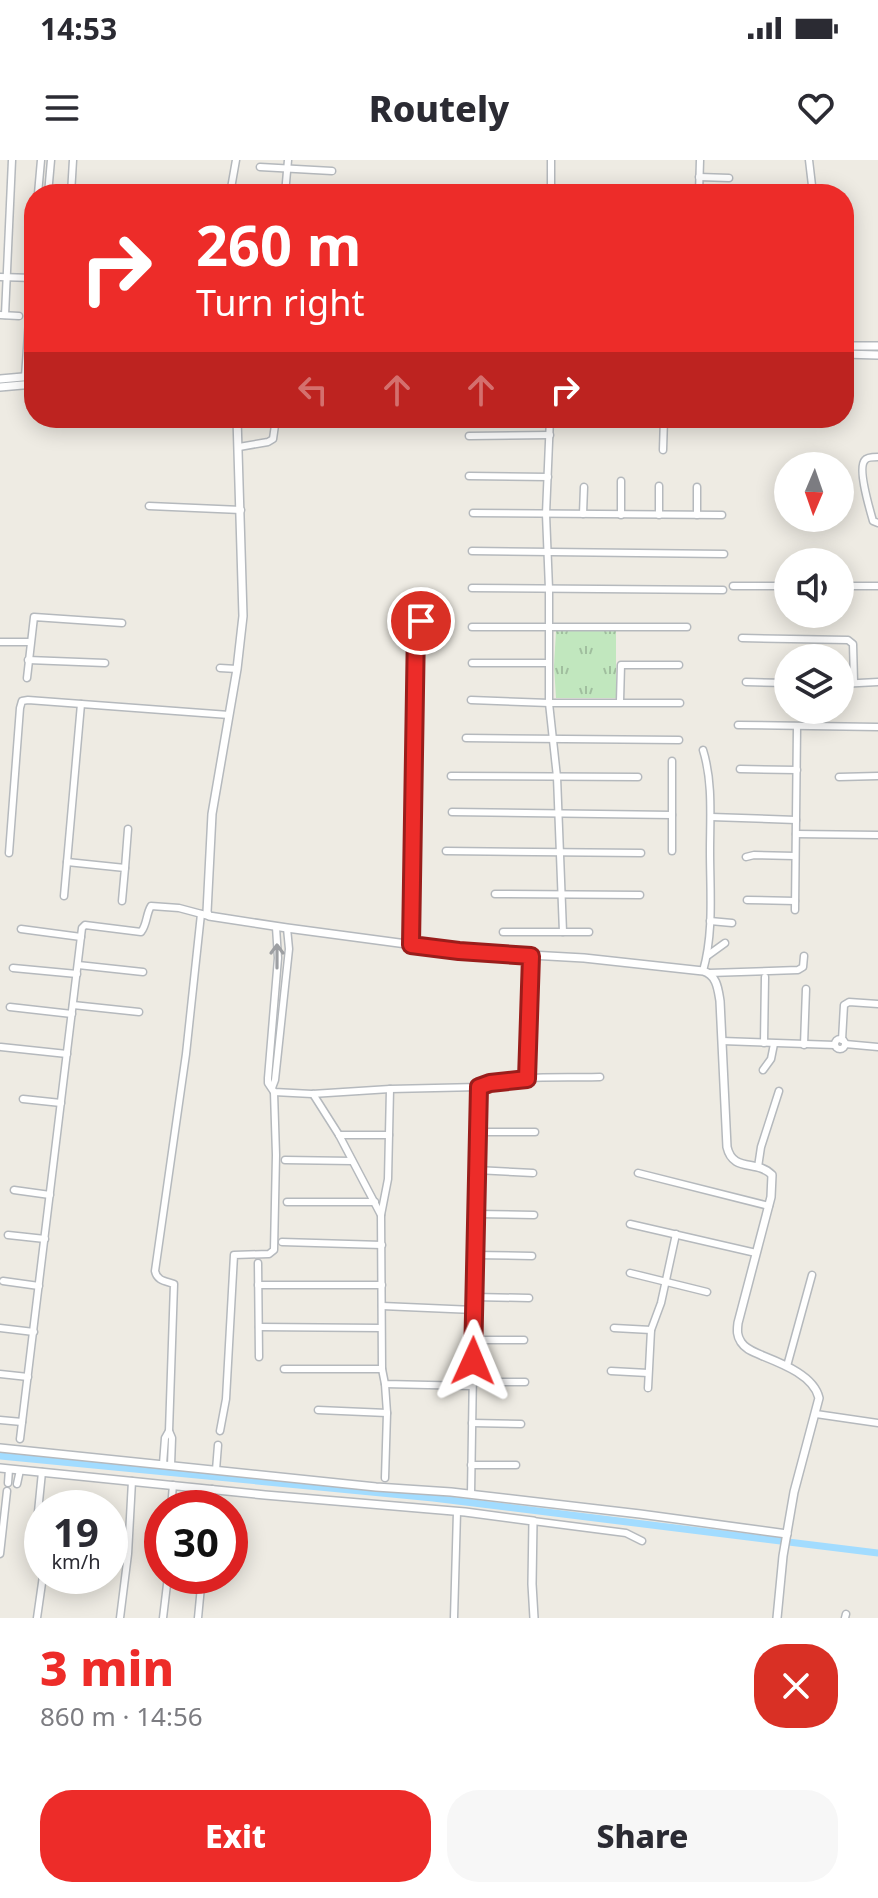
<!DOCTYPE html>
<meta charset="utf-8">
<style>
body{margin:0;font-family:"Noto Sans",sans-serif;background:#f7f7f7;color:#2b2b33;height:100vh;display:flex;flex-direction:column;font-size:30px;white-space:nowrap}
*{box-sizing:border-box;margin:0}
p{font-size:26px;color:#7c7c81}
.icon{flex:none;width:44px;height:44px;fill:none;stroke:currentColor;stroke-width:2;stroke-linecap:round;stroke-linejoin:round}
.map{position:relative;height:1458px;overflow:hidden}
.panel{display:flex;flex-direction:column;background:#fff;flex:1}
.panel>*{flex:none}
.guide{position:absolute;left:24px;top:24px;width:830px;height:244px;border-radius:32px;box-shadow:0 4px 20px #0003;background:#ed2c29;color:#fff;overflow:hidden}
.needle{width:52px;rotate:182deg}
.buttons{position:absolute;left:774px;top:292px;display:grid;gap:16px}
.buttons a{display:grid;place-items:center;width:80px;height:80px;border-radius:50%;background:#fff;box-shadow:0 4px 20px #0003;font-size:40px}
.speed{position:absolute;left:24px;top:1330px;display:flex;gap:16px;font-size:40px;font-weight:700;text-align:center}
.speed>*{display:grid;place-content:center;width:104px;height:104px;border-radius:50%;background:#fff;box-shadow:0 4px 20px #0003;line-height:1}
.speed small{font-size:20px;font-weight:400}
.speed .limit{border:12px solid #d22;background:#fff;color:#111}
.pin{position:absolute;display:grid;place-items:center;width:68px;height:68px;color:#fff;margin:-34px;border:4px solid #fff;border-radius:50%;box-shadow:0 2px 8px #0007}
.me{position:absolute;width:88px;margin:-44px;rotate:1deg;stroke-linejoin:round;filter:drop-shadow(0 0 6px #0008)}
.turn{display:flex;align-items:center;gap:28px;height:168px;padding:0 40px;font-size:36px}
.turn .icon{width:104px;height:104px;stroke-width:2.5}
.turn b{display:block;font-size:56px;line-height:68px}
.lanes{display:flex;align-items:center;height:76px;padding:0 40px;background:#0003;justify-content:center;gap:40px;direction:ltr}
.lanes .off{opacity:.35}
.round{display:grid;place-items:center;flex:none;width:84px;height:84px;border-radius:32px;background:#f7f7f7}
.overview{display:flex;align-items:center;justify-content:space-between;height:136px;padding:0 40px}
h1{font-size:48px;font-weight:800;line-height:60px;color:#ed2c29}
.action{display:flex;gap:16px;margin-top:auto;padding:16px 40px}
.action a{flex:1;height:92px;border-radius:32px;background:#ed2c29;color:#fff;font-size:32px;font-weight:800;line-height:92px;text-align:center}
.action a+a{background:#f7f7f7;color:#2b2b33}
.status{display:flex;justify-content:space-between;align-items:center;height:56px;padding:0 40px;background:#fff;direction:ltr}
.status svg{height:22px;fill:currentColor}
header{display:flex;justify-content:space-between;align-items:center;height:104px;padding:0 40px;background:#fff;font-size:36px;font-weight:800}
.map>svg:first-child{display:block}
.park{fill:url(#park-tufts)}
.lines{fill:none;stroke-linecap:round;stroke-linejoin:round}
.canal{stroke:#a2dcff;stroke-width:7}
.minor-casing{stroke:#b5b9bd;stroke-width:9}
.tertiary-casing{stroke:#b5b9bd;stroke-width:10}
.minor{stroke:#fff;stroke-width:6}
.tertiary{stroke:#fff;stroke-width:7}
.oneway{stroke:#9d9fa2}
.route-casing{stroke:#9a1d1b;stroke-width:20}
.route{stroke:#ed2c29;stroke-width:14}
</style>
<div class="status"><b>14:53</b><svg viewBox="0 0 49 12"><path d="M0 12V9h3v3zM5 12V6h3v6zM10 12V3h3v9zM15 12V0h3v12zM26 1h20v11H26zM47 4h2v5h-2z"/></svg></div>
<header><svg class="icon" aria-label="menu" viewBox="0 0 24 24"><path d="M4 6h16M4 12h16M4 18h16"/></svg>Routely<svg class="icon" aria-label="heart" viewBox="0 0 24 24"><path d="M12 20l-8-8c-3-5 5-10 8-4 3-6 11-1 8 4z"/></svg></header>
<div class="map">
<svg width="878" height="1458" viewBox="0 0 878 1458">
<defs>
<pattern id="park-tufts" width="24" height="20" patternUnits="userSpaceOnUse" patternTransform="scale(2)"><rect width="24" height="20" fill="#c1e7be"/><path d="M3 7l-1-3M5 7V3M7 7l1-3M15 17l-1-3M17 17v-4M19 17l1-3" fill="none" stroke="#a0be9e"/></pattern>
</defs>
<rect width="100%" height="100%" fill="#eeebe3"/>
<path class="park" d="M556 471H616V538H556L554 506Z"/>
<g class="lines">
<path class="canal" d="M0 1296 433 1338 878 1393"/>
<defs>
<g id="minor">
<path d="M809 0 813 34"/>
<path d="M260 7 332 11"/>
<path d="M699 17 729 18"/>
<path d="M38 34 41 0"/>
<path d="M48 34 51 0"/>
<path d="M71 34 73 0"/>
<path d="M230 34 236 0"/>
<path d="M285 34 288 0"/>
<path d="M551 34V0"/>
<path d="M699 34 700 0"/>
<path d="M0 117 34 118"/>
<path d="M0 155 19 156"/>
<path d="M5 155 12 0"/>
<path d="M25 217 34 88"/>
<path d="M550 258 546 354 549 429V543L557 617 563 772"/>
<path d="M469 276 550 275"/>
<path d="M239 287 268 282 273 279 276 258"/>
<path d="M663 290 664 258"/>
<path d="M878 297C875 297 867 297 865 300 857 308 870 350 873 361L878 363"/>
<path d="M469 316 548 317"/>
<path d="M149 346 241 350"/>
<path d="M473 353 722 355"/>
<path d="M583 354 584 327"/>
<path d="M621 355V321"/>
<path d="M659 355V326"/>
<path d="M697 355V327"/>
<path d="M472 391 724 394"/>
<path d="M733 426H788"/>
<path d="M840 426H878"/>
<path d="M472 428 723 430"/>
<path d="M472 467H687"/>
<path d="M742 478 848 480 853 484 854 522"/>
<path d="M0 482H30"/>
<path d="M28 500 105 503"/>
<path d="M472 503H548"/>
<path d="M220 508 237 509"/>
<path d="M27 518 34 457 122 463"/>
<path d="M746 522 788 523"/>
<path d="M840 524 878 522"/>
<path d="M471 540 549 543H680"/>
<path d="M620 541 621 505H679"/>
<path d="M738 565 878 567"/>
<path d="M466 578 679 580"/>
<path d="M703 590C713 622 710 658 710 691 710 731 714 772 703 811"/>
<path d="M740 609 797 610"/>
<path d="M451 616 638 617"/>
<path d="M839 617 878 616"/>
<path d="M452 652 672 655"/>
<path d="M711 657 796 660"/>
<path d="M796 674 878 675"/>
<path d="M446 691 641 693"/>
<path d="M672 691V601"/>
<path d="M9 693 20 548 22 541 28 540 229 555"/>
<path d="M746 697 754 695 795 696"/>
<path d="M67 702 125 708 122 741"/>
<path d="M125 708 128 669"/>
<path d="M495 734 640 735"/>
<path d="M64 736 81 544"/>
<path d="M747 740 795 741"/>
<path d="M795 750 797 567"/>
<path d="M710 761 732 763"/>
<path d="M276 767 278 798 268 918V923L274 932 312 934 390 929 479 927C516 914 561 918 600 917"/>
<path d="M21 769 81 777"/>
<path d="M503 772H589"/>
<path d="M411 785 416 467 421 461"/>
<path d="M707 796 725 783"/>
<path d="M78 805 143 812"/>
<path d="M13 808 77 814"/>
<path d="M709 813 798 810 803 807 804 796"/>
<path d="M73 845 139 852"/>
<path d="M10 847 72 854"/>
<circle cx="840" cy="884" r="5"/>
<path d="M842 880 844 845 849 842 878 844"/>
<path d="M722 881 835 885"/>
<path d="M764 883 765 817"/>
<path d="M845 884 878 887"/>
<path d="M804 885 806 829"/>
<path d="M1 887 67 894"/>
<path d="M763 910 771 899 774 884"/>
<path d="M527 919 531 796"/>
<path d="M272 928 275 920 289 789 287 768"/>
<path d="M313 934 339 975 381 1055 382 1209 385 1224 472 1226"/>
<path d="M23 939 61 943"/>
<path d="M478 972H535"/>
<path d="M339 975H389"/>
<path d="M285 1000 352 1001"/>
<path d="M758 1007 761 987 779 931"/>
<path d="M476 1010 533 1013"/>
<path d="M638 1013 769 1046"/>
<path d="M14 1030 50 1035"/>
<path d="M287 1042H375"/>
<path d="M475 1054 534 1055"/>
<path d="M381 1055 388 1019 390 929"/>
<path d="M630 1064 756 1093"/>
<path d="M8 1075 45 1079"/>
<path d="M282 1082 382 1085"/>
<path d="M474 1095 532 1096"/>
<path d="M258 1103 259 1197"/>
<path d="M630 1113 707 1132"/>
<path d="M3 1121 39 1126"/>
<path d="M258 1125H382"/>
<path d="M474 1137 529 1138"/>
<path d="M382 1146 474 1150"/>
<path d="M259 1167 381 1168"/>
<path d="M0 1168 34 1172"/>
<path d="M614 1168 651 1170"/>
<path d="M473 1180H524"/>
<path d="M787 1206 812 1115"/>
<path d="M284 1209H382"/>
<path d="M611 1211 648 1213"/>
<path d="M0 1214 28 1217"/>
<path d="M473 1222H525"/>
<path d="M648 1228 651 1170 661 1143 676 1074"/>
<path d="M318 1250 387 1253"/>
<path d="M816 1254 878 1263"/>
<path d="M0 1260 22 1262"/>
<path d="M472 1263 521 1264"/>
<path d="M169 1271 172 1278 171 1305"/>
<path d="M220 1271 226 1239 234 1095 269 1094 274 1090 276 995 274 932"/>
<path d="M20 1279 82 768 85 765 141 772C147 765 146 754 151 746L179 748 209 756"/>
<path d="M163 1304 165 1278 169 1271 174 1124C166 1121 157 1121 155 1111L186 894 201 754"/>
<path d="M471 1305H516"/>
<path d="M216 1310 218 1285"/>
<path d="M42 1312 33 1402 42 1413"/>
<path d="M385 1318 387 1253 385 1224"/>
<path d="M8 1323 9 1309"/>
<path d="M17 1324 20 1310"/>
<path d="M471 1334 476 1023 479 927"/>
<path d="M171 1348 173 1325"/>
<path d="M210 1348 212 1329"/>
<path d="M533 1361 626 1373 642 1381"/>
<path d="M0 1394 7 1331"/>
<path d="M37 1458 43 1416"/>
<path d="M120 1458 128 1394 132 1321"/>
<path d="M163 1458 168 1416"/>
<path d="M198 1458 202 1416"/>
<path d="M454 1458 457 1352"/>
<path d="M845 1458 846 1454"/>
</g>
<g id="tertiary">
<path d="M844 186H878"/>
<path d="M844 194 878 195"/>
<path d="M0 219 34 216"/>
<path d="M0 227 34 224"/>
<path d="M237 258 243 456 237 509 212 654 207 752 209 756 287 768 459 791 584 798 703 811C717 815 718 829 720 841L727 987C733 1013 757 999 772 1015L771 1037 738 1163C737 1171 737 1176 741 1182 746 1190 755 1192 763 1196 783 1204 814 1216 819 1238L794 1332 783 1396 777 1458"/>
<path d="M0 1288 376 1327 451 1332 640 1354 787 1374"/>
<path d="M0 1308 265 1335 465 1352 533 1361 532 1424 534 1458"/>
</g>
</defs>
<use href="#minor" class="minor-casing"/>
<use href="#tertiary" class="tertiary-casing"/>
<use href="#minor" class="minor"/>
<use href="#tertiary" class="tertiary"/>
</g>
<defs><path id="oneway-shaft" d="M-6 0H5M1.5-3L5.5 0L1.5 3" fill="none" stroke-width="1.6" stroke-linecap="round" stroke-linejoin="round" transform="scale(2)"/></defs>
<use class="oneway" href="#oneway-shaft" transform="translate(277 796) rotate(-90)"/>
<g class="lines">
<defs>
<path id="route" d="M421 461 416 467 411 785 459 791 531 796 527 919 490 923 479 927 473 1201"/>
</defs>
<use href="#route" class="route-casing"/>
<use href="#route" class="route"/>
</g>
</svg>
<div class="buttons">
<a><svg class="needle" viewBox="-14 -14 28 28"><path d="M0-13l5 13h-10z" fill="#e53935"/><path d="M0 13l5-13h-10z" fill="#7c7c81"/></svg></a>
<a><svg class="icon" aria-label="sound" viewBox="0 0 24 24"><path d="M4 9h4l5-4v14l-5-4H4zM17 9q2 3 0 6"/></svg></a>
<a><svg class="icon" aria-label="layers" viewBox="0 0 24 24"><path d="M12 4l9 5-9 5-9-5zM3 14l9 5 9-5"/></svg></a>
</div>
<div class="speed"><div>19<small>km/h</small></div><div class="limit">30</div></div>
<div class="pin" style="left:421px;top:461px;background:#d93025"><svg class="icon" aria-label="arrive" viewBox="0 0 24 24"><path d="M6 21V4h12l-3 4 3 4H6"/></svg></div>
<svg class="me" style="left:473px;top:1201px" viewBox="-20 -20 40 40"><path d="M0-17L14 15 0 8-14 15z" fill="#ed2c29" stroke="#fff" stroke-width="4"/></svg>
<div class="guide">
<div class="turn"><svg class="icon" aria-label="right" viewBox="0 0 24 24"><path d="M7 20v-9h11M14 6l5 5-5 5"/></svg><div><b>260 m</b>Turn right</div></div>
<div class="lanes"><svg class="icon off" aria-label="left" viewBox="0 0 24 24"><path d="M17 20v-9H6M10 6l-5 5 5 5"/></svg><svg class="icon off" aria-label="ahead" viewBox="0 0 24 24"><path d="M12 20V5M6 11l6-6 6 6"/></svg><svg class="icon off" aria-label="ahead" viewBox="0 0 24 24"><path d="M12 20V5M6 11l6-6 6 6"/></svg><svg class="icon" aria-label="right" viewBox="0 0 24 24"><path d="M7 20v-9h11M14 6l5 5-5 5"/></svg></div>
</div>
</div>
<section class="panel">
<div class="overview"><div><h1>3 min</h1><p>860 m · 14:56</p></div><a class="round" style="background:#d93025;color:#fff"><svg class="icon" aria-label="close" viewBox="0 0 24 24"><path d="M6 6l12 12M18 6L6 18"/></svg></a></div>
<div class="action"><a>Exit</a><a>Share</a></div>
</section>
